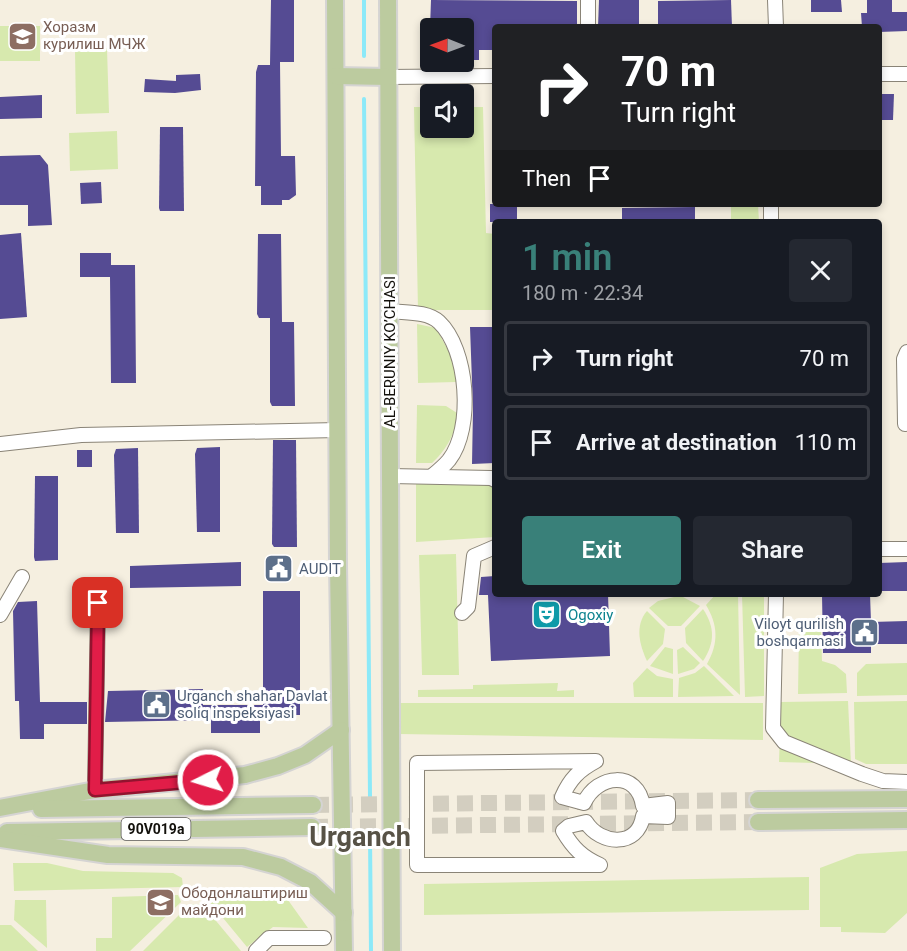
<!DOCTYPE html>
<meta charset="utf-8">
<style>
body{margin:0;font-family:Roboto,sans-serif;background:#242831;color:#f1f3f6;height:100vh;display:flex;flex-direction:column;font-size:22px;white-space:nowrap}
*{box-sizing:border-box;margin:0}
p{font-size:20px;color:#9ea1a6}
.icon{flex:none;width:33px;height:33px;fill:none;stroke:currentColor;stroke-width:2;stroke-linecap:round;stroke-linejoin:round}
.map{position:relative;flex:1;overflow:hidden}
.side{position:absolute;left:492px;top:219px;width:390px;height:378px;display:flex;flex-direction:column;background:#171b24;border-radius:6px;box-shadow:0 3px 9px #0003}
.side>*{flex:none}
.banner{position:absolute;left:492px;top:24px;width:390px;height:183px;border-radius:6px;box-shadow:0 3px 9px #0003;background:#202124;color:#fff;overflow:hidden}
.needle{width:39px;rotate:271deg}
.tools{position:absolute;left:420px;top:18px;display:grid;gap:12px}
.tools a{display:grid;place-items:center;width:54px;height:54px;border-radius:6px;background:#171b24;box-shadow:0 3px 9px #0003;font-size:30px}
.pin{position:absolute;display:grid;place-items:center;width:51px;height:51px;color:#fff;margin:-26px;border-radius:12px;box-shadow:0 3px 9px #0006}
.me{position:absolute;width:66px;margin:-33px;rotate:265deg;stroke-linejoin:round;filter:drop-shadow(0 0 4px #0008)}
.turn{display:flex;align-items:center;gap:21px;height:126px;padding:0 30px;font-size:27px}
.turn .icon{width:78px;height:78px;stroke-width:2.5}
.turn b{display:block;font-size:42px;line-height:51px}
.then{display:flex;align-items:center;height:57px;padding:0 30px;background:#0003;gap:12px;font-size:22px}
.round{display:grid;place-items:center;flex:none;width:63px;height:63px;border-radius:6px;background:#242831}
.summary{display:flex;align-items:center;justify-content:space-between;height:102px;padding:0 30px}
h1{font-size:36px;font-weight:600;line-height:45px;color:#398079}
.action{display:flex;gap:12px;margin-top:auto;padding:12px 30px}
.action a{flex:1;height:69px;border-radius:6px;background:#398079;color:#fff;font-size:24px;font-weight:600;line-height:69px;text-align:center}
.action a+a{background:#242831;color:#f1f3f6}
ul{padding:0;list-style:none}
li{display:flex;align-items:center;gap:18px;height:75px;margin:0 12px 9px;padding:0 18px;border:3px solid #363941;border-radius:6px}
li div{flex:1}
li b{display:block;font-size:22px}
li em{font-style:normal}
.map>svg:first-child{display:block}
.green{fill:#d7e9ae}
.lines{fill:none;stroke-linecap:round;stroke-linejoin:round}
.stream{stroke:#8ce9f8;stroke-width:4}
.building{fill:#554b93}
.major-tunnel{stroke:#d3cec0;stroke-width:16;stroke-dasharray:16 8;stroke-linecap:butt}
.minor-casing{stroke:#8a8477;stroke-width:16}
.major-casing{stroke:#d5d4d3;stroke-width:20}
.minor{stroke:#fff;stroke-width:14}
.major{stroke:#bccb9f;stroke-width:16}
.route-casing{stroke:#92132f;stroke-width:15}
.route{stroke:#e11d48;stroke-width:10}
.labels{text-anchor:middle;stroke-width:6;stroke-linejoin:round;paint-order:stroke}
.shield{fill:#fff;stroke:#5a5855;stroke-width:1.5}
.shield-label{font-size:14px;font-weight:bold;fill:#13110c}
.education-label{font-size:15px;fill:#785e54;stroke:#fff;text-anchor:start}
.street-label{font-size:15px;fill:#13110c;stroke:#fff}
.service-label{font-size:15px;fill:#4e5e75;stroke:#fff;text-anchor:start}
.culture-label{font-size:15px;fill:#0d838f;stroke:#fff;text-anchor:start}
.town-label{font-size:27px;font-weight:bold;fill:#575246;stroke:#fff}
</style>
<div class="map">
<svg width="907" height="951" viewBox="0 0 907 951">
<rect width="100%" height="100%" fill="#f5efe0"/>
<g class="green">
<rect x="0" y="26" width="40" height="35"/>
<path d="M107 48 109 113 76 114 75 49Z"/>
<path d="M414 107H430V128H464V107H483L486 233 495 234V310H418Z"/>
<path d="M117 131 118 169 70 171 69 133Z"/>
<path d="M731 204H758L759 222H731Z"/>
<path d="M417 324 436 328 454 361 458 379 456 382 418 383Z"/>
<path d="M417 405 446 406 457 413C457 432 446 450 432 463H416Z"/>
<path d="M416 481 495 484V537L416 542Z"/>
<path d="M456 554 459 675H422L419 555Z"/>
<path d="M716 594H738L740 695 707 664C719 643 718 625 706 605Z"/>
<path d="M742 594H764V696L745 697Z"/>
<path d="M674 597H683L700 606 681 626H668L649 608 658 601Z"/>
<path d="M703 609C715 627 715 643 703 661L686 643 685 628Z"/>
<path d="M647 611 665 629 663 644 647 661C640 646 634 626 647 611Z"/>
<path d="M821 630 822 661 835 665 846 674 847 693 798 694 799 631Z"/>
<path d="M665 647 673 649V674L650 666Z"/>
<path d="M683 647 700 663 694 669 678 674 677 650Z"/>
<path d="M907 663V695L857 696V673L866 664Z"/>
<path d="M704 666 734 696 678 697 679 678 695 673Z"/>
<path d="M647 668 657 676 673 679V697H634L633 683Z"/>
<path d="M558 683 557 691 574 690V697H418V690L473 689V685Z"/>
<path d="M848 701 851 764 779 762 781 702Z"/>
<path d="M907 701V764H866L855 759 854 702Z"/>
<path d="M399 703H763V740L399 734Z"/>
<path d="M907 851V913L885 933 841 932V927H820V868L857 854Z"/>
<path d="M13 863H47L83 871 173 873 182 878 183 887 14 891Z"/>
<path d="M809 877V910L424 915V884Z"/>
<path d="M283 893 308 928 273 927 247 947 209 901 212 896Z"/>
<path d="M178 895 181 902 130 951H96V938H112V897Z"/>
<path d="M15 900H46L47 948 14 920Z"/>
<path d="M190 904H202L241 951H143Z"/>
<path d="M0 925H11L38 951H0Z"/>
</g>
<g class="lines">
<g class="stream">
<path d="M364 0V56"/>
<path d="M364 99 370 797"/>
<path d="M370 835 371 951"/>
</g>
</g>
<g class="building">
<path d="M271 0H294V62H280L281 156H295L296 195 289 200H282V205H261V186H255L256 72 258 65H270Z"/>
<path d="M431 0 577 1V27H495V50H479V60H464V28H430Z"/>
<path d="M599 0H639V27H598Z"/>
<path d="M731 0 732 27H658V1Z"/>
<path d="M811 0H841L842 12H811Z"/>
<path d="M867 0H892V12H907V31L879 32V27H862L861 13H867Z"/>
<path d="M200 74 201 90 175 93 144 92 145 79 176 81V75Z"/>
<path d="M879 94H894L893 120H879Z"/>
<path d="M42 95V118L0 119V97Z"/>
<path d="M160 127H183L184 211H160L159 208Z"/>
<path d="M40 155 48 165 52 225 28 226V205H0V156Z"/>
<path d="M101 182 102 203 81 204 80 183Z"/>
<rect x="490" y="204" width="27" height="18"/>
<path d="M695 207V222H622V208Z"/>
<path d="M21 233 27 317 0 319V235Z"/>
<path d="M258 234H281L282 322H294L295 406H272L270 402V318H259L257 314Z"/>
<path d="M80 253H111V265H135L136 383H111L110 277H80Z"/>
<path d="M470 327H495V463L472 464 473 409Z"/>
<path d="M273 440H296L297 547H274L272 544Z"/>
<path d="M220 447V532H197L195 454 197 448Z"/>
<path d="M138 448 139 533H116L114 455 116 449Z"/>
<rect x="77" y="450" width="15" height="17"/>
<path d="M35 476H58V560L35 561 34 557Z"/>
<path d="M241 562V586L130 588V566Z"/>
<path d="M907 562V591H879V563Z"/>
<path d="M495 576V594H608L610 656 491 661 488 595H479L481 577Z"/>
<path d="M263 591H300V715H260V733H211V720L105 722 108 691 203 689V705H263Z"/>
<path d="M822 594H870L871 622 907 621V644H871V653H823Z"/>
<path d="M37 601 40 702H87V724H44V739H20L19 701H15L13 611 18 602Z"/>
</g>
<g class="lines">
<g class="major-tunnel">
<path d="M313 805 758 800"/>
<path d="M312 827 758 822"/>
</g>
<defs>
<g id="minor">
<path d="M775 0 776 27"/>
<path d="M588 27V0"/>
<path d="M879 74H907"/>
<path d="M388 77 495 76"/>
<path d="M771 204V222"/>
<path d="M390 311C405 313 427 311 439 322 468 349 474 428 449 460 444 466 438 471 432 476"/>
<path d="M905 424 904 359 907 352"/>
<path d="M0 444 81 435 338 430"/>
<path d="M391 476 491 478 495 480"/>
<path d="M879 549H907"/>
<path d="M776 594 773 728 784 742 862 774 883 781 907 782"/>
<path d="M462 613 468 607 474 556 495 547"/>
<path d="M0 615 22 577"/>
<path d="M596 761C579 770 570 779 562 797L584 803C597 774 638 770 643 806L668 803V817L643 816C638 848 600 845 586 822L569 826 563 831C573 848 582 857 600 865H417V763Z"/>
<path d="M95 790 98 603"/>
<path d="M256 951 269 938H324"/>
</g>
<g id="major">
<path d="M335 0 338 565 344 951"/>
<path d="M388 0 392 951"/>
<path d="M336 76 388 77"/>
<path d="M758 800 907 799"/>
<path d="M0 808 95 790 245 775 278 766 305 755 341 730"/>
<path d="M41 809 313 805"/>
<path d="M758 822 907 820"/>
<path d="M7 832 312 827"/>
<path d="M0 839 108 855 243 857 281 867 310 882 344 913"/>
</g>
</defs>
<use href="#minor" class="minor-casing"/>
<use href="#major" class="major-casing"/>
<use href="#minor" class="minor"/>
<use href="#major" class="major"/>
</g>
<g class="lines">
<defs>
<path id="route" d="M98 603 95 790 208 780"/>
</defs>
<use href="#route" class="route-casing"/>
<use href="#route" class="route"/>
</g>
<defs>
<symbol id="school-square" viewBox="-11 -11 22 22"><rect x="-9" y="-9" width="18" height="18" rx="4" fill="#8d6e63" stroke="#fff"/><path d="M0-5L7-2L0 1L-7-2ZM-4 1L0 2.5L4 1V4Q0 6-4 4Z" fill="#fff"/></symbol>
<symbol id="civic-square" viewBox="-11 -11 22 22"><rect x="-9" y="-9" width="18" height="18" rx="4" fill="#5c6f8a" stroke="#fff"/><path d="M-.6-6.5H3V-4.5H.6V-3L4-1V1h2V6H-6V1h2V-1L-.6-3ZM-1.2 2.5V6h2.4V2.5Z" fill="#fff"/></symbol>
<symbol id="theatre-square" viewBox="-11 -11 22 22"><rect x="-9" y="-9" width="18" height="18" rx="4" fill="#0f9aa8" stroke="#fff"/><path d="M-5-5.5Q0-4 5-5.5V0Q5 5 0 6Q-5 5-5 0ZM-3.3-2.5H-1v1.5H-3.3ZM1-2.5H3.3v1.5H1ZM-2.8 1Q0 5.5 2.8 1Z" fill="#fff"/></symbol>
</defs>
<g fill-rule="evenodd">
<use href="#school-square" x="6" y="20" width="33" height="33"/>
<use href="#civic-square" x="262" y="552" width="33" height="33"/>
<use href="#theatre-square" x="530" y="598" width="33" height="33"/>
<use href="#civic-square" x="848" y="616" width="33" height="33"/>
<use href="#civic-square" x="140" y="688" width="33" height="33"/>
<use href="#school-square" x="144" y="886" width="33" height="33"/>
</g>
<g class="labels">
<rect class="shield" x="121.5" y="818" width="69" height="22" rx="4.5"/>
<g class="shield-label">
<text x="156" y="834">90V019a</text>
</g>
<g class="education-label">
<text x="43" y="32">Хоразм<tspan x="43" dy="17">курилиш МЧЖ</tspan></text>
<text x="181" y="898">Ободонлаштириш<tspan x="181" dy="17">майдони</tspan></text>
</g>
<g class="street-label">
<text transform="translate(390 352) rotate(-90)" y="5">AL-BERUNIY KO’CHASI</text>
</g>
<g class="service-label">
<text x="299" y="574">AUDIT</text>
<text x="844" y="629" text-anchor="end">Viloyt qurilish<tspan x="844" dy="17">boshqarmasi</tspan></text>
<text x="177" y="701">Urganch shahar Davlat<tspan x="177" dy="17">soliq inspeksiyasi</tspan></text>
</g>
<g class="culture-label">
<text x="568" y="620">Ogoxiy</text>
</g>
<g class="town-label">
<text x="360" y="846">Urganch</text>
</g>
</g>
</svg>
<div class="tools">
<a><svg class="needle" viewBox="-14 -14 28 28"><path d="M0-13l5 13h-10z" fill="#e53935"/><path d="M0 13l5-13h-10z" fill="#9ea1a6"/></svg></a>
<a><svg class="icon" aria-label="sound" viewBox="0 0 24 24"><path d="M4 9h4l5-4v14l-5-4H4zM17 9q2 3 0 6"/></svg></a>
</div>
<div class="pin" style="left:98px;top:603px;background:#d93025"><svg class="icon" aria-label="arrive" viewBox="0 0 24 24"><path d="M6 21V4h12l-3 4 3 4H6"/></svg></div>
<svg class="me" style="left:208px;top:780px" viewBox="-20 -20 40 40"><circle r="17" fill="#e11d48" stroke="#fff" stroke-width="3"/><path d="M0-11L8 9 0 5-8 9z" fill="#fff"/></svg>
<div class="banner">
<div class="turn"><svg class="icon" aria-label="right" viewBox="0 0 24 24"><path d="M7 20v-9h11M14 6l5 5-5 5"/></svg><div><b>70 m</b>Turn right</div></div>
<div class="then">Then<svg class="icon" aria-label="arrive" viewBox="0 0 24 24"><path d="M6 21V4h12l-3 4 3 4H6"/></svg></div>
</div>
<section class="side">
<div class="summary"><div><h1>1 min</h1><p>180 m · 22:34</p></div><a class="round"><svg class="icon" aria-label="close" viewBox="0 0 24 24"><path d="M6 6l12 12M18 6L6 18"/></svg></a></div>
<ul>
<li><svg class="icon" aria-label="right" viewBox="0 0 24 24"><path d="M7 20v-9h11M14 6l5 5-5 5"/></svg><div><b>Turn right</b></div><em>70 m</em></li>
<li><svg class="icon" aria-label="arrive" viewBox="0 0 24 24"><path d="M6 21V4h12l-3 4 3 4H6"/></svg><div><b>Arrive at destination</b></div><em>110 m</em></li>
</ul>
<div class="action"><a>Exit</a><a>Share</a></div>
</section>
</div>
